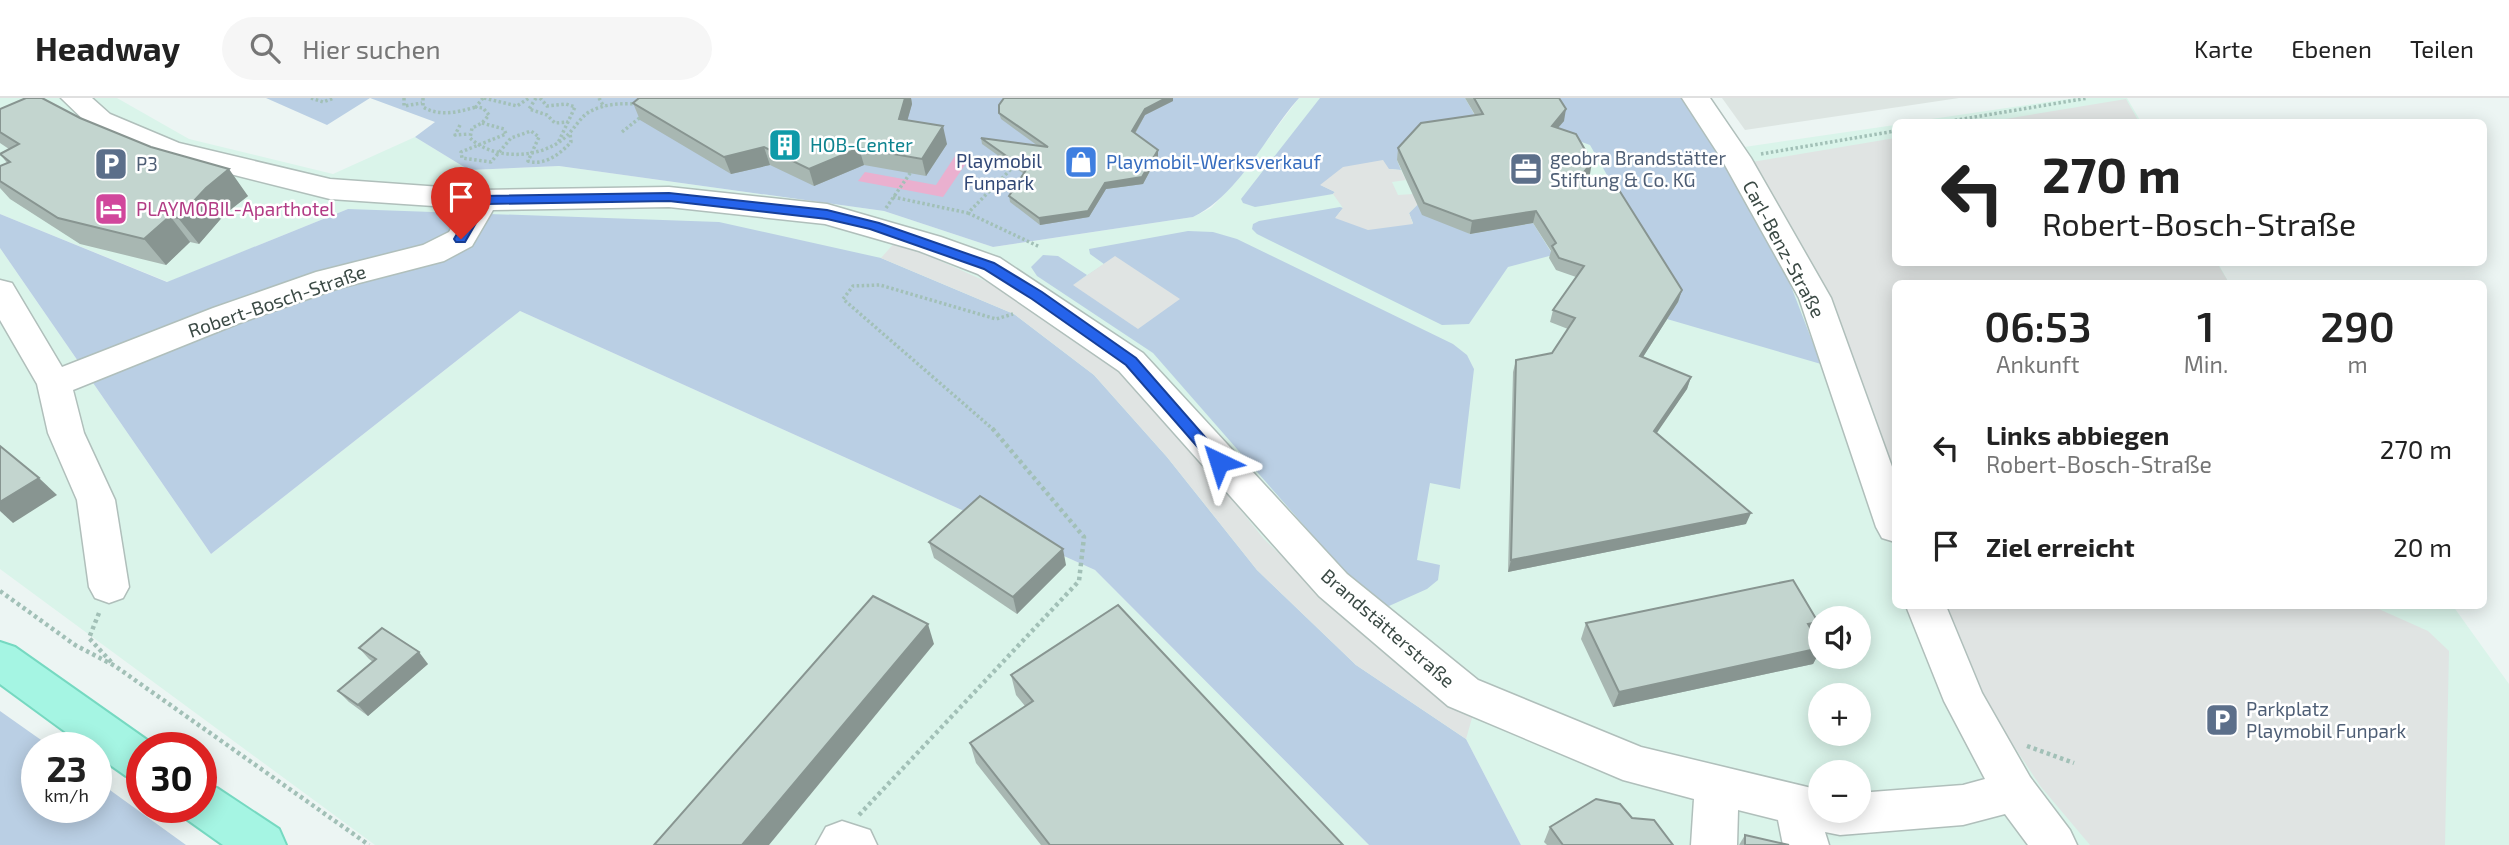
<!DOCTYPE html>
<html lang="de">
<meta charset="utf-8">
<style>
body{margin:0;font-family:"Exo 2",sans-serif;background:#f6f6f6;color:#222;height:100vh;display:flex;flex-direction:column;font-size:26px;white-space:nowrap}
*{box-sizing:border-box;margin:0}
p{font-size:23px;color:#767676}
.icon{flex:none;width:38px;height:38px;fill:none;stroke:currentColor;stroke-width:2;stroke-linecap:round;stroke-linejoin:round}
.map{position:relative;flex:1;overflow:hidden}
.side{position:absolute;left:1892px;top:182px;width:595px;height:329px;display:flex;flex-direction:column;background:#fff;border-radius:10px;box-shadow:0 4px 18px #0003}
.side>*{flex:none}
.guide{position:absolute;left:1892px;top:21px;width:595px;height:147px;border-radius:10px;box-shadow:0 4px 18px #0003;background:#fff;color:#222;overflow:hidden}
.tools{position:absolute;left:1808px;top:508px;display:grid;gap:14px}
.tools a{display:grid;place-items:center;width:63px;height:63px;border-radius:50%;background:#fff;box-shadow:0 4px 18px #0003;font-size:35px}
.speed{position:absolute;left:21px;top:634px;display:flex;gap:14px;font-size:35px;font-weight:700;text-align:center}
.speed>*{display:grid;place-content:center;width:91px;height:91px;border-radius:50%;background:#fff;box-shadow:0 4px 18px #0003;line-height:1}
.speed small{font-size:18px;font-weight:400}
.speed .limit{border:10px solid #d22;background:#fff;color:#111}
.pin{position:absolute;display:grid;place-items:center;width:60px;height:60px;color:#fff;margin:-72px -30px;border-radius:50% 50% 50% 0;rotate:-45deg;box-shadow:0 0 7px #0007}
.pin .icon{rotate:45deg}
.me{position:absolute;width:77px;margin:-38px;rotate:319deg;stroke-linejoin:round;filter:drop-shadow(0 0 5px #0008)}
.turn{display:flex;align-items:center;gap:24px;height:147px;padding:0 35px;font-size:32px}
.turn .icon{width:91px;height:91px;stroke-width:2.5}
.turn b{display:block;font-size:49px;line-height:60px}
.eta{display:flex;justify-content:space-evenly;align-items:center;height:119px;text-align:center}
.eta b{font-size:42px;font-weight:600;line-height:49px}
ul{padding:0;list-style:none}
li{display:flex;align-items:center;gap:21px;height:98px;padding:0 35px}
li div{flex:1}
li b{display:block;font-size:26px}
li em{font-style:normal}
header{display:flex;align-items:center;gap:42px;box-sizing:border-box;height:98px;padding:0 35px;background:#fff;border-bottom:2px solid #e0e0e0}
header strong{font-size:33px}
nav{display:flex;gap:38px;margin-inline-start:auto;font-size:24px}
.search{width:490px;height:63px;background:#f6f6f6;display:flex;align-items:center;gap:18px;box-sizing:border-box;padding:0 24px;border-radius:38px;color:#767676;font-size:26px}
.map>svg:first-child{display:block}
.commercial{fill:#daf4ea;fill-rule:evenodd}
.industrial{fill:#dde5e2}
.green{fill:#bacfe4}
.parking{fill:#e0e4e3}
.water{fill:#eab0cf}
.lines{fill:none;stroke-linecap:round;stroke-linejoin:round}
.minor-casing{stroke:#b0bfbb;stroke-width:3}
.major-casing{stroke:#76d9c1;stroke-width:4}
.path-far1{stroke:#a2c0b7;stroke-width:3.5;stroke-dasharray:2.5 2.5;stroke-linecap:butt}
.path{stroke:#a2c0b7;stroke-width:4.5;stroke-dasharray:3.5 3.5;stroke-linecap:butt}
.minor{fill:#fff;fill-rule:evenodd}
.major{fill:#a5f5e3;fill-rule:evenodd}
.wall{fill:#a8b7b2}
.shaded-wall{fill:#889591}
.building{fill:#c3d5cf;stroke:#889591;stroke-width:2}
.route{fill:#2563eb;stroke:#184099;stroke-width:2}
.labels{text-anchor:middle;stroke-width:5;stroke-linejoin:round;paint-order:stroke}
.culture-label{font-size:19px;fill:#0d838f;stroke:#fff;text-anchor:start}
.service-label{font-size:19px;fill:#4e5e75;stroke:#fff;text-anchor:start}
.park-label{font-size:19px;fill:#324876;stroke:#fff}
.shop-label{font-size:19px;fill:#366cbe;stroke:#fff;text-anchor:start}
.hotel-label{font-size:19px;fill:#b23c85;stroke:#fff;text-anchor:start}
.street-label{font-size:19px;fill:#3a4944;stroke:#fff}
</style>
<header>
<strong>Headway</strong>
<div class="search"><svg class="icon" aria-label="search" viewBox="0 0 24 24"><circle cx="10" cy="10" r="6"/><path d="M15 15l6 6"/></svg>Hier suchen</div>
<nav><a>Karte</a><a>Ebenen</a><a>Teilen</a></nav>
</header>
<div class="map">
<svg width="2509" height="747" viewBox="0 0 2509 747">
<rect width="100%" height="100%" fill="#ecf5f3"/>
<g class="commercial">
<path d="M0 0H117L189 41 333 76 415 39 469 72 559 68 884 113 993 149 1193 119 1211 110 1234 86 1299 0H1688L1724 52 1895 27V164L2218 165 2229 185 1895 186V508H2453L2509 586V747H1521L1466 641 348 111 168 184 0 116ZM1820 520H1858V558H1820ZM1820 597H1858V635H1820ZM1820 674H1858V712H1820Z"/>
<path d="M2075 0H2127L2141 24H1911Z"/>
<path d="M0 150 211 456 520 213 1095 472 1369 747H375L0 471Z"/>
</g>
<path class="industrial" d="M1722 0H1959L1745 32Z"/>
<g class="green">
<path d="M266 0H1299C1265 38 1240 96 1193 119L993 149 884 113 559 68 469 72 415 39 435 24 370 0 327 27Z"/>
<path d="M1320 0H1465L1481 28 1397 62 1401 72 1389 71 1321 87 1335 94 1333 96 1255 109 1243 105 1241 101Z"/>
<path d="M1549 0H1682L1741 89 1789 183 1821 266 1667 221 1678 204 1595 97 1607 77 1590 47 1554 34Z"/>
<path d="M1418 106 1470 136 1533 125 1553 157 1508 169 1469 226 1442 227 1257 136 1252 131 1253 126 1259 123 1340 109 1343 110 1336 119 1413 125 1409 115Z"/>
<path d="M348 111 719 124 881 160 1014 216 1094 277 1167 359 1257 472 1356 567 1466 641 1521 747H1369L1095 472 520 213 211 456 0 150V116L167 184Z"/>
<path d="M1188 133 1213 134 1237 141 1453 246 1467 257 1474 271 1460 391 1430 385 1417 462 1440 467 1438 482 1427 491 1389 508 1370 503 1153 255 1037 178 1031 169 1043 157 1058 158 1087 177 1073 187 1115 159 1104 166 1090 156 1089 151Z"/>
<path d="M0 613 51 649H37V709H96V682L186 747H0Z"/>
</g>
<g class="parking">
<path d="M2126 1 2139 24H1987Z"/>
<path d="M1895 40V164L2217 165 2229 185 1895 186V382L1827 199 1752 64Z"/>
<path d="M1383 62 1389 71 1401 72 1406 82 1392 84 1398 97 1413 96 1418 106 1409 115 1413 126 1368 132 1335 120 1343 110 1333 96 1335 94 1320 87 1343 69Z"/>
<path d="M896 143 1014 196 1109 261 1157 309 1264 441 1368 542 1474 613 1466 641 1356 567 1257 472 1167 359 1094 277 1014 216 881 160Z"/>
<path d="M1115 158 1180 201 1138 231 1073 187Z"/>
<path d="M1944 508H2372L2428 533 2449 553 2445 747H2090L2041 689 1982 600Z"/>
</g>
<path class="water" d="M957 55 971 58 943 99 858 83 865 74 936 87Z"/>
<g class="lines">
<defs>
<g id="minor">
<path d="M61 0H92L110 16 179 45 330 81 483 92 669 89 827 106 941 139 1000 160 1143 255 1347 476 1478 582 1641 649 1820 692V712H1858V695L1963 687 1985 681 1944 603 1906 508H1946L1982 595 2030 679 2070 732 2077 747H2028L2005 716 1963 727 1840 737 1825 734 1829 747H1783L1778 722 1738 712 1737 747H1691L1694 701 1623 682 1448 608 1319 498 1119 273 978 176 919 153 825 126 669 109 493 112 472 148 444 163 336 191 237 226 73 292 84 335 115 402 129 489 123 500 109 505 95 500 89 489 77 402 48 335 37 286 0 222V182L12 185 62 269 213 210 316 174 423 147 449 134 463 110 330 101 159 58 90 28Z"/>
<path d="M1682 0H1710L1751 60 1831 200 1895 377V444L1882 440 1876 429 1799 200 1721 60Z"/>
<path d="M842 723 870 732 877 747H816L826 729Z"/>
</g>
<g id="major">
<path d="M0 544 15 549 157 649H142V684L126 678 96 657V649H86L0 586Z"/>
<path d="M201 684 217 690 279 731 286 747H223L185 720 180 709H201Z"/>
</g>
</defs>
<use href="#minor" class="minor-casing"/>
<use href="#major" class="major-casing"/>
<g class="path-far1">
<path d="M311 0 323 4 334 0"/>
<path d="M404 0V8L422 5"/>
<path d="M423 0V9C440 19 458 14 476 9"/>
<path d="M483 0 476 9 483 10 489 17 482 25 472 30 470 40C493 62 537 61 562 42 573 34 578 21 589 14 603 6 621 5 637 6"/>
<path d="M484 0 517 8 529 0"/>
<path d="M536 0 529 11 547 17 555 25 568 24"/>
<path d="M540 0 547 8 566 6 575 9 558 45"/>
<path d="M599 0 604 9"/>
<path d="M1945 24 2088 0"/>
<path d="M482 25 504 31 506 36 461 54 462 60 491 64 511 40 531 33 539 39 528 63C545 68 560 56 571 44L570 35"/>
<path d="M460 27 455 37 469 36"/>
<path d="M622 34 642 18"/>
<path d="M1761 56 1895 33"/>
<path d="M893 99 968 115 1013 69"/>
<path d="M886 110 913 71"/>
<path d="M968 115 1040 149"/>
<path d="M994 332 843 201 853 188 880 187 996 221 1013 216"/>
</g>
<g class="path">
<path d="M0 493 75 547 115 568 369 747"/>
<path d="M99 515 89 540 112 565"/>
<path d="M2027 648 2074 665"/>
<path d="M859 717 1079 483 1084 439 992 330"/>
</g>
<use href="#minor" class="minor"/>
<use href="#major" class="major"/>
</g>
<g class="wall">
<path d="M639 0H911L912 6 907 22 947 46 926 78 864 67 814 88 770 67 731 76 640 22 633 5Z"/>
<path d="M1465 0H1559L1564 23 1558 30 1590 76 1586 81 1682 192 1678 204 1643 259 1691 279 1687 291 1656 335 1746 426 1508 474 1513 274 1516 262 1552 255 1568 231 1550 224 1553 212 1576 179 1556 172 1549 160 1551 153 1533 125 1470 136 1422 117 1397 62 1398 50 1475 17Z"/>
<path d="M1173 3 1145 17 1135 36 1158 52V58L1143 86 1106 91 1089 119 1040 127 1010 104 1009 98 1024 76 982 46 981 40 1038 48 1001 21 999 15Z"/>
<path d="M0 11 80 20 248 98 225 116 199 146 190 144 166 167 80 146 10 101 0 90V68L7 65 0 56 9 51 0 45Z"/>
<path d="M929 444 1066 467 1017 516 934 460Z"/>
<path d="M1818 524 1812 534 1820 547V553L1813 566 1613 609 1581 541 1586 525Z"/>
<path d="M359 550 428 566 368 618 349 604 338 593 373 564 369 561Z"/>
<path d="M1011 577 1343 747H1041L976 665 970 645 1025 608 1016 597Z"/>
<path d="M1550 729 1673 747H1547L1544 744Z"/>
<path d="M1745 737 1789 747H1739Z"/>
</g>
<g class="shaded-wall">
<path d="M905 0H911L912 6 903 38 899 21Z"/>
<path d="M1166 0H1173V3L1145 17 1132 40V33L1145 11Z"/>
<path d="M1566 11 1564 23 1549 40 1552 28Z"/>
<path d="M943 28 947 46 926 78 922 61Z"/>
<path d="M764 49 770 67 731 76 724 59Z"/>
<path d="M859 50 864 67 814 88 809 71Z"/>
<path d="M1158 52V58L1143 86 1106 91 1089 119 1040 127 1039 120Z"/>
<path d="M1592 64 1590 76 1578 91 1580 79Z"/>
<path d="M229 71 248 98 225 116 199 146 178 120 206 90Z"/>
<path d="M1536 113 1533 125 1470 136 1472 123Z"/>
<path d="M170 118 190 144 166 167 144 141Z"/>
<path d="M1682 192 1678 204 1636 270 1640 258Z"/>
<path d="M1691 279 1687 291 1650 345 1654 333Z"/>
<path d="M39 380 57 397 13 425 0 413V404Z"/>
<path d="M1751 415 1746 426 1508 474 1511 462Z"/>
<path d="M1063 451 1066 467 1017 516 1013 499Z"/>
<path d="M1818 524 1809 540 1808 526Z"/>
<path d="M928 526 934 546 769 747H742Z"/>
<path d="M1820 550V553L1813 566 1613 609 1619 594Z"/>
<path d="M419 554 428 566 368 618 358 607Z"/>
</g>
<g class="building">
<path d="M26 0H42L80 20 151 49 229 71 206 90 178 120 170 118 144 141 58 120 0 83V68L10 64 0 56 19 46 0 34V11Z"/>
<path d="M639 0H905L899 21 943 28 922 61 859 50 809 71 764 49 724 59 633 5Z"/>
<path d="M1004 0H1166L1145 11 1132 33 1158 52 1142 79 1105 85 1088 113 1039 120 1009 98 1026 72 981 40 1048 49 999 15V7Z"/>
<path d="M1474 0H1559L1566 11 1552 28 1576 36 1592 64 1580 79 1619 92 1682 192 1640 258 1691 279 1654 333 1751 415 1511 462 1516 262 1552 255 1575 220 1553 212 1584 168 1559 160 1552 148 1556 145 1536 113 1472 123 1424 105 1398 50 1421 25 1483 16Z"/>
<path d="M0 348 39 380 0 404Z"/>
<path d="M980 398 1063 451 1013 499 929 444Z"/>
<path d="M1793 482 1818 524 1808 526 1820 547V550L1619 594 1586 525Z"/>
<path d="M873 498 928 526 742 747H654Z"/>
<path d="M1118 507 1343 747H1050L970 645 1033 603 1011 577Z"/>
<path d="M382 530 419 554 358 607 338 593 376 561 359 550Z"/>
<path d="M1596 701 1620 706 1632 720 1654 722 1673 747H1563L1550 729Z"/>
<path d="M1745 737 1789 747H1745Z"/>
</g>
<path class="route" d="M669 95 827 112 879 125 994 165 1042 194 1136 260 1227 364 1219 370 1214 368 1126 267 1032 201 984 171 870 131 827 121 669 103 487 106 465 144H456L454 141 478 99 483 98Z"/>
<defs>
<symbol id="building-square" viewBox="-11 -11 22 22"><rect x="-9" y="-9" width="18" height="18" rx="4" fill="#0f9aa8" stroke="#fff"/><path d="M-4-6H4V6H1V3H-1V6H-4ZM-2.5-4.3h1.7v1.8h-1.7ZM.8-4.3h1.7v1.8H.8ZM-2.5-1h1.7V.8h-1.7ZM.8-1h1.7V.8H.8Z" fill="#fff"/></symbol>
<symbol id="shop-square" viewBox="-11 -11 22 22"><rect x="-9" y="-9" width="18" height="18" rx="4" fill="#3f7fe0" stroke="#fff"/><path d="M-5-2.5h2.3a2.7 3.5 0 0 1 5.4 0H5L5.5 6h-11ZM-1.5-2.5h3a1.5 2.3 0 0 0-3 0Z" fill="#fff"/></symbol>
<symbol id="parking-square" viewBox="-11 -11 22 22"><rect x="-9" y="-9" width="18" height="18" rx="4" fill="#5c6f8a" stroke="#fff"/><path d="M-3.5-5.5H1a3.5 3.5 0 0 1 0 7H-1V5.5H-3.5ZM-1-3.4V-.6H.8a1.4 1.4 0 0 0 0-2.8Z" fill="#fff"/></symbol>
<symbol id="office-square" viewBox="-11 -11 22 22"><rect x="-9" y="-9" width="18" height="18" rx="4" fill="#5c6f8a" stroke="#fff"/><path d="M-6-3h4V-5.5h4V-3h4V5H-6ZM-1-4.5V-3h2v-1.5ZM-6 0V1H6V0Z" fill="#fff"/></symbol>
<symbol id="hotel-square" viewBox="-11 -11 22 22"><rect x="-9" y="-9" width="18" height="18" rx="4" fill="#d1479c" stroke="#fff"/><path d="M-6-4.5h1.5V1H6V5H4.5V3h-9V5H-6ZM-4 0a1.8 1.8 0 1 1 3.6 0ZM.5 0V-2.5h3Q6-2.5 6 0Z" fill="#fff"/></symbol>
</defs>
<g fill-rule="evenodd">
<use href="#building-square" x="766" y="28" width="38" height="38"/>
<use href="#shop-square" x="1062" y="45" width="38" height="38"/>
<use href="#parking-square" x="92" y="47" width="38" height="38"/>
<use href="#office-square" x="1507" y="52" width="38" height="38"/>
<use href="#hotel-square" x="92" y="92" width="38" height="38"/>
<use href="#parking-square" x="2203" y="603" width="38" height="38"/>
</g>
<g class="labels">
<g class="culture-label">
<text x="810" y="54">HOB-Center</text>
</g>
<g class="service-label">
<text x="1550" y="67">geobra Brandstätter<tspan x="1550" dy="22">Stiftung &amp; Co. KG</tspan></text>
<text x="136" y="73">P3</text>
<text x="2246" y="618">Parkplatz<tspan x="2246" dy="22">Playmobil Funpark</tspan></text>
</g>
<g class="park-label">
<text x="999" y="70">Playmobil<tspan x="999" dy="22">Funpark</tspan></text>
</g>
<g class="shop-label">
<text x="1106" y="71">Playmobil-Werksverkauf</text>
</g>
<g class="hotel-label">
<text x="136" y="118">PLAYMOBIL-Aparthotel</text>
</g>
<g class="street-label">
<text transform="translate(1784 151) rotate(62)" y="7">Carl-Benz-Straße</text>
<text transform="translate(277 203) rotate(-19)" y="7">Robert-Bosch-Straße</text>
<text transform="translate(1388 530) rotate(41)" y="7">Brandstätterstraße</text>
</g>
</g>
</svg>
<div class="tools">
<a><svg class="icon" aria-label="sound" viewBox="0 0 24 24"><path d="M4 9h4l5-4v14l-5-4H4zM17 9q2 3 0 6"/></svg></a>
<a>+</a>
<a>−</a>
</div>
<div class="speed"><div>23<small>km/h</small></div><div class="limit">30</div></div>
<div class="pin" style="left:461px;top:141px;background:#d93025"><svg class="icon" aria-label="arrive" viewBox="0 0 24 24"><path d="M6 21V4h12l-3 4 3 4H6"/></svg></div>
<svg class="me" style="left:1219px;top:364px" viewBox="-20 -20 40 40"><path d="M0-17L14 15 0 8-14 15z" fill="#2563eb" stroke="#fff" stroke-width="4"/></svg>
<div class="guide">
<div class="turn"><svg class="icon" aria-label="left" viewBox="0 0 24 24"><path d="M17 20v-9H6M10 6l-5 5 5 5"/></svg><div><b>270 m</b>Robert-Bosch-Straße</div></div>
</div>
<section class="side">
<div class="eta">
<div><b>06:53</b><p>Ankunft</p></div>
<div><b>1</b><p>Min.</p></div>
<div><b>290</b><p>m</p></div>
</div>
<ul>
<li><svg class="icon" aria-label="left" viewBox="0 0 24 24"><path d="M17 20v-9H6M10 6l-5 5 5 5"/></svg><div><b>Links abbiegen</b><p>Robert-Bosch-Straße</p></div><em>270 m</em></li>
<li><svg class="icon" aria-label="arrive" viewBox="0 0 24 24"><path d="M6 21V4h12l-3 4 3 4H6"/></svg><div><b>Ziel erreicht</b></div><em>20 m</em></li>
</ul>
</section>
</div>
